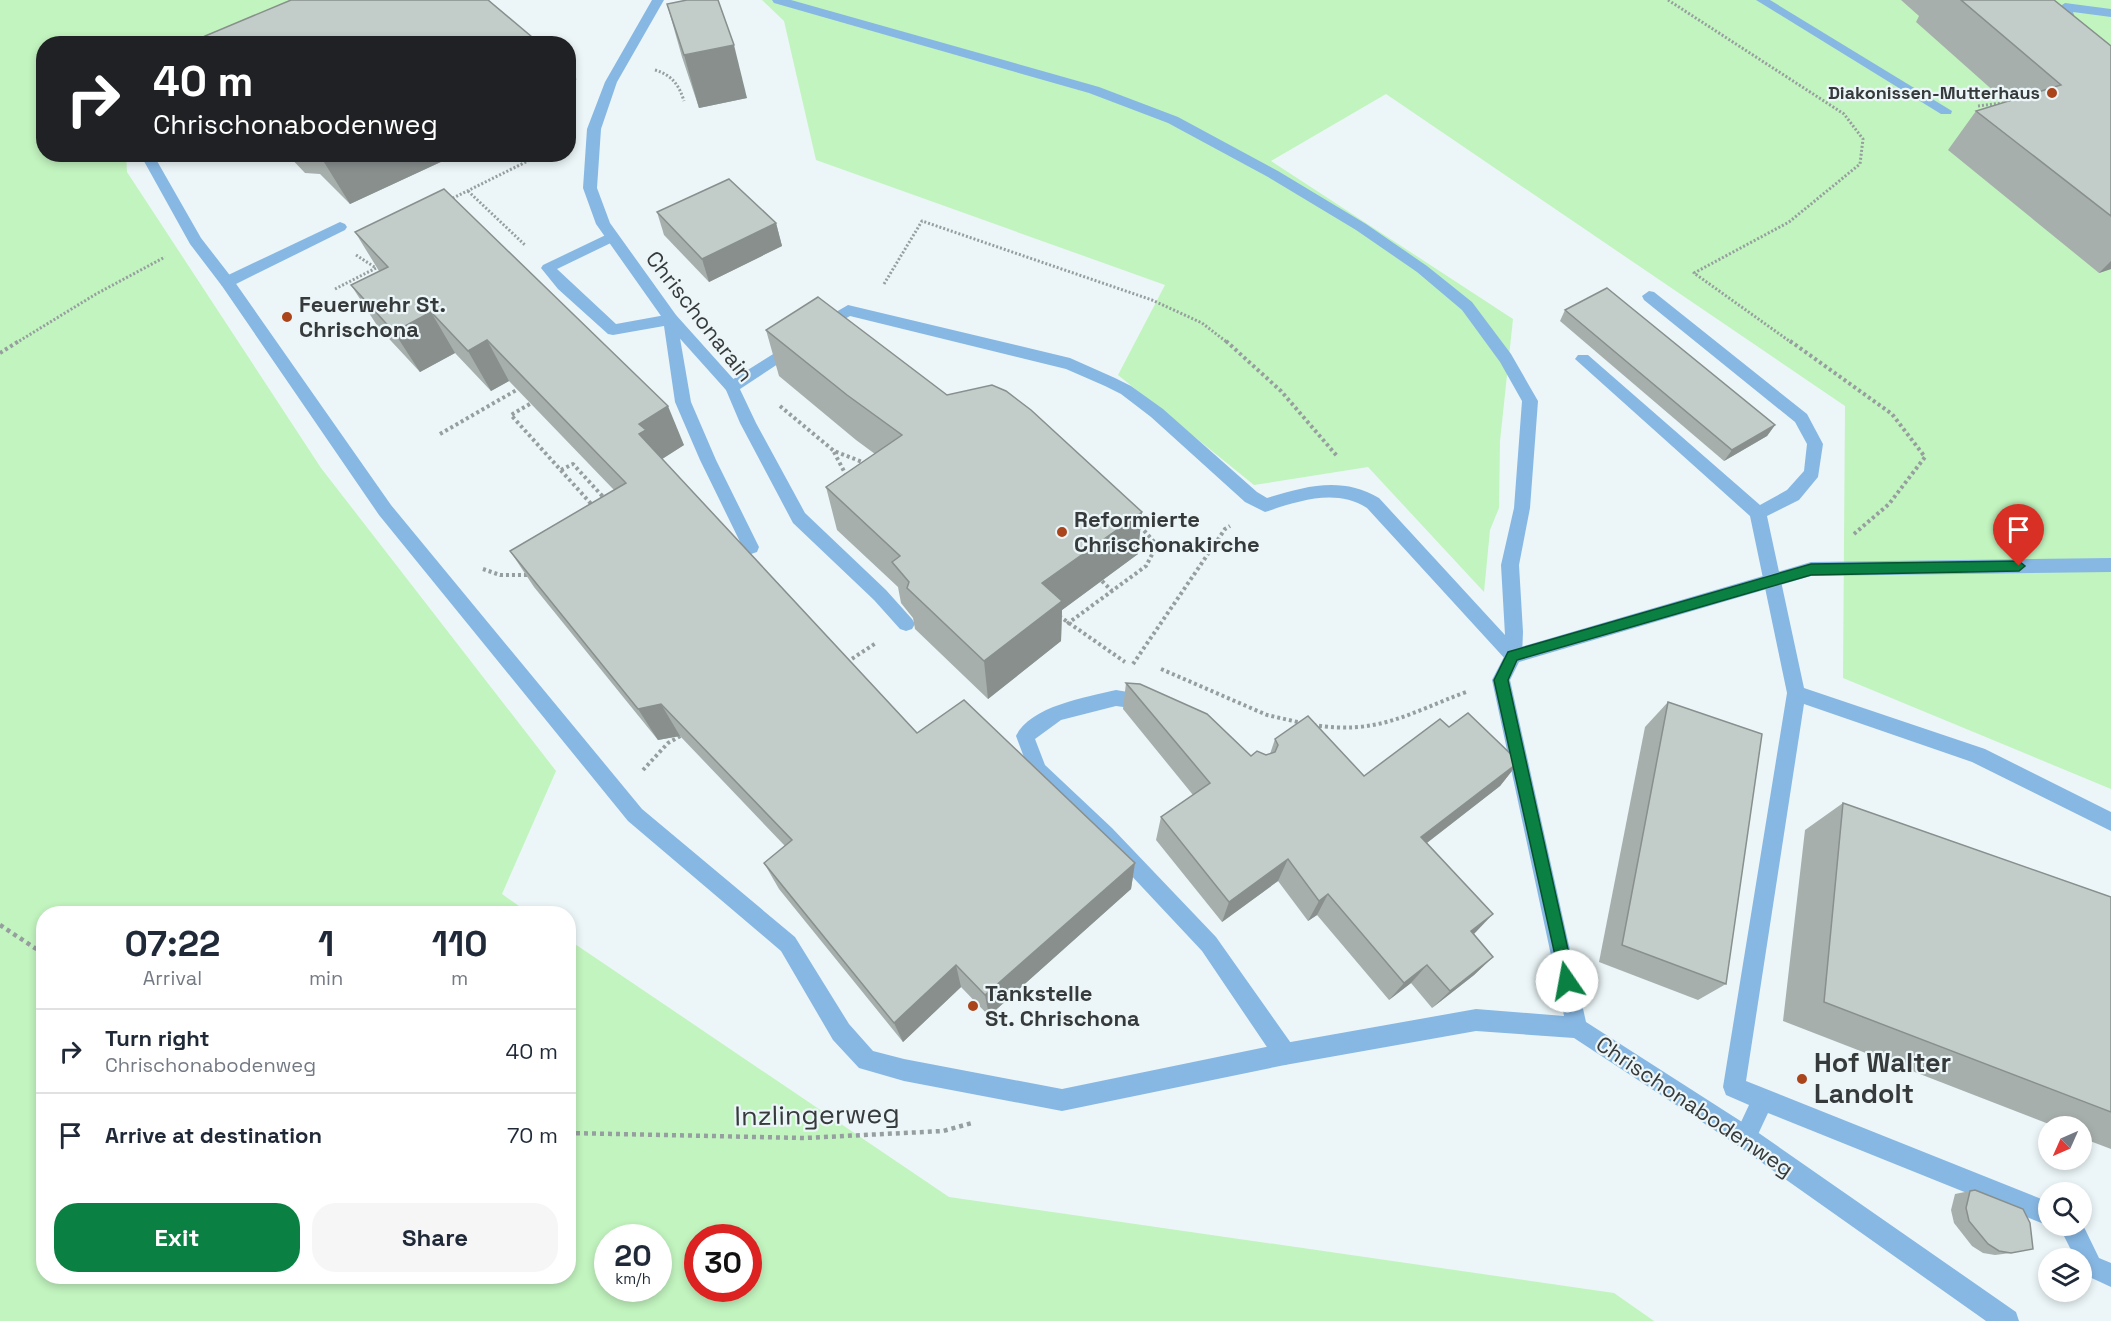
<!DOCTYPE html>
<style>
body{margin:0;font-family:"Space Grotesk",sans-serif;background:#f6f6f7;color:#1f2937;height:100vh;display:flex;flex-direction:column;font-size:22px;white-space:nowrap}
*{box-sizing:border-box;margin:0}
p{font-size:20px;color:#747a83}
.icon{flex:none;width:33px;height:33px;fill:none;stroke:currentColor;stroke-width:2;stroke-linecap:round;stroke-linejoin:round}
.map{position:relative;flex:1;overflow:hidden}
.panel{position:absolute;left:36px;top:906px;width:540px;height:378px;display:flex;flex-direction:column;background:#fff;border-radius:24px;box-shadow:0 3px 9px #0003}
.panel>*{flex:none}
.hud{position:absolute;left:36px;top:36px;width:540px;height:126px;border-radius:24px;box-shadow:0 3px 9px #0003;background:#202124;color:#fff;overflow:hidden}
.needle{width:39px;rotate:225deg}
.fabs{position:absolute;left:2038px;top:1116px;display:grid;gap:12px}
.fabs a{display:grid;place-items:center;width:54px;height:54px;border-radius:50%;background:#fff;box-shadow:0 3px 9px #0003;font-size:30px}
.speed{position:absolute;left:594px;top:1224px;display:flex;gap:12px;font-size:30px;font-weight:700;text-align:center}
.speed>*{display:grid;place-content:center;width:78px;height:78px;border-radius:50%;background:#fff;box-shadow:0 3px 9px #0003;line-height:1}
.speed small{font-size:15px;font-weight:400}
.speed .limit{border:9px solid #d22;background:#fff;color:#111}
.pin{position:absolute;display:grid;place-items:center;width:51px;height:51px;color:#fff;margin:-62px -26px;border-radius:50% 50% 50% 0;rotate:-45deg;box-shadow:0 0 6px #0007}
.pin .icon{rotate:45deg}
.me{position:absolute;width:66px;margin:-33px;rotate:348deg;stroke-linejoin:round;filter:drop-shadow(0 0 4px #0008)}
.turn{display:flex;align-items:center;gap:21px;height:126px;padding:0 18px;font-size:27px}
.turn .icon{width:78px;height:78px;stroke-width:2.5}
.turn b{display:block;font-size:42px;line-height:51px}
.eta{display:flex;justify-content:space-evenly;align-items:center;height:102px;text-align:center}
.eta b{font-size:36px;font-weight:700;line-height:42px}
.primary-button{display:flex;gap:12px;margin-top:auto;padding:12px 18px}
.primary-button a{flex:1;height:69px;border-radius:24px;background:#0b8043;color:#fff;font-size:24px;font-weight:700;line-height:69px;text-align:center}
.primary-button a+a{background:#f6f6f7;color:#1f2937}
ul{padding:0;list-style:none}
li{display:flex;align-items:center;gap:18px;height:84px;padding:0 18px;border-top:2px solid #e0e1e3}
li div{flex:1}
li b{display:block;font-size:22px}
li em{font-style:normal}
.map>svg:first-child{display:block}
.green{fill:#c2f4bf;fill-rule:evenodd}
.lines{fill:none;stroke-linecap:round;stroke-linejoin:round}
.path-far2{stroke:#979e9f;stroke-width:3;stroke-dasharray:2 2;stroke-linecap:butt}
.path-far1{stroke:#979e9f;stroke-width:4;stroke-dasharray:3 3;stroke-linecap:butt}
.path{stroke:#979e9f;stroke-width:4.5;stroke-dasharray:4 4;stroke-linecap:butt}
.lane{fill:#87b8e4;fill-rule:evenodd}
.street{fill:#87b8e4;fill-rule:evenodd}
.wall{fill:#a7afad}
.shaded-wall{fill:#888f8d}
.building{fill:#c2ccc9;stroke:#888f8d;stroke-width:1.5}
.route{fill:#0b8043;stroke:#07532c;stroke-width:1.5}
.poi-dot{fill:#aa441b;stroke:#ecf6f8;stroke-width:2}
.labels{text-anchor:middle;stroke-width:4.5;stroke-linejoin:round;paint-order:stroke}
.far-poi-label{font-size:18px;font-weight:bold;fill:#363a3a;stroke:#ecf6f8;text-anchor:end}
.poi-label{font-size:22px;font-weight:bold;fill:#363a3a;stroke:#ecf6f8;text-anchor:start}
.street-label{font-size:22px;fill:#363a3a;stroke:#ecf6f8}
.near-poi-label{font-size:27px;font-weight:bold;fill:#363a3a;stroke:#ecf6f8;text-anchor:start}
.near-street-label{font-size:27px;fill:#363a3a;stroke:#ecf6f8}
</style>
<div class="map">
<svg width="2111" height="1321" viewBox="0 0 2111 1321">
<rect width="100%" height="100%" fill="#ecf6f8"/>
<g class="green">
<path d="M0 0H334L225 43 44 44V154L126 155 127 172 321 468 556 771 502 894 529 913 44 914V1276H568L569 940 949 1197 1614 1293 1654 1321H0ZM608 1238H658V1288H608ZM698 1238H748V1288H698Z"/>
<path d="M762 0H2111V789L1843 678 1845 406 1386 94 1271 161 1513 319 1500 441 1499 508 1490 530 1484 592 1368 467 1254 485 1118 375 1165 285 816 160 784 21Z"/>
</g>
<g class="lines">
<g class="path-far2">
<path d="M1668 0 1844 114 1863 139 1860 164 1789 222 1694 273 1792 343"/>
<path d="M655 70C672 75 679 85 684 101"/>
<path d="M568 81 576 78"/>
<path d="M1978 106 2003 103 2005 105"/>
<path d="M468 191 526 246"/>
<path d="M449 200 542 154"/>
<path d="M356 255 376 268"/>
<path d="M884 284 922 221 1152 300 1202 323 1228 343"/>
<path d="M335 289 380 266"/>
<path d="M16 343 96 294 165 257"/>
</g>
<g class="path-far1">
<path d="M1226 341 1281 391 1337 456"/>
<path d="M1790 341 1892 414 1925 457 1889 504 1854 534"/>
<path d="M0 353 19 341"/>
<path d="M535 401 511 415 594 507"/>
<path d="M780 406 834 451 865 463"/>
<path d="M440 434 520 388"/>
<path d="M834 452 847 477"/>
<path d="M561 470 573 464 605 499"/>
<path d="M483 569 500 575H531"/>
<path d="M1102 581 1112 591"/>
<path d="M1059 616 1125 662"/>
<path d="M1067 624 1146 566 1157 545 1138 524"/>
<path d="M847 662 876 643"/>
<path d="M1133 664 1225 529 1230 526"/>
<path d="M1161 669 1267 715 1302 723"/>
<path d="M1313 725C1378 735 1407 714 1466 692"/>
<path d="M643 770 668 743 682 735"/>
</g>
<g class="path">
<path d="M0 925 44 954"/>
<path d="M568 1133 805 1138 943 1131 972 1123"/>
</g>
<g class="lane">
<path d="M772 0H791L1099 87 1178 117 1278 171 1366 224 1427 266 1472 302 1511 354 1538 401 1530 508 1519 565 1523 632 1522 656 1519 661 1513 664 1507 661 1367 508C1335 488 1299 501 1265 512L1245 502 1151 417 1121 394 1105 386 1066 369 850 316 822 332 815 327 817 323 848 305 1070 358 1115 378 1131 386 1163 409 1257 492 1267 498C1306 486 1342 476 1379 498L1505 635 1501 565 1514 508 1522 401 1500 362 1462 310 1417 272 1356 230 1268 177 1168 123 1089 93 774 3Z"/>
<path d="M1756 0H1770L1952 111 1951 114H1941Z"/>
<path d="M2065 3 2111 9V17L2073 12 2080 32 2078 35H2070L2059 7Z"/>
<path d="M340 222 345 224 347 227 345 230 232 286H222L220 282 222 278Z"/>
<path d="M612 232 619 237 617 240 557 269 616 324 671 314 676 315 691 402 716 460 759 547 757 552 751 554 745 552 700 460 675 402 664 326 613 335 608 334 558 289 541 268 543 265Z"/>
<path d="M1649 291 1654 292 1807 414 1823 444 1818 477 1799 500 1767 516 1804 688 1985 749 2111 812V831L1972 762 1804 704 1746 1081 2049 1202V1226L1768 1113 1753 1145 1745 1148 1737 1145 1734 1137 1749 1105 1726 1095 1723 1087 1787 693 1750 516 1575 359 1578 355H1588L1760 505 1787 490 1804 471 1807 444 1795 422 1644 300 1642 296Z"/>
<path d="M794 341 799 342 802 346 799 350 737 391H727L724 387 727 383Z"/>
<path d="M1116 690 1152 696 1155 702 1152 708 1146 710 1116 706 1061 720 1035 739 1045 765 1112 828 1216 937 1293 1046 1296 1054 1293 1062 1285 1065 1277 1062 1202 951 1098 840 1031 776 1016 736C1030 706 1087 697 1116 690Z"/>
<path d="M2082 1223 2099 1258 2111 1263V1287L2083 1274 2082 1258H2075L2059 1226H2082Z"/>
</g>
<g class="street">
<path d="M652 0H664L617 82 601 129 597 188 610 223 676 315 737 383 756 423 805 513 886 590 912 619 915 624 912 629 906 631 900 629 874 600 793 523 740 423 726 390 666 323 596 224 583 188 587 129 605 82Z"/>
<path d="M140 154H153L201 238 232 278 391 505 642 809 795 937 849 1024 873 1051 904 1059 1062 1089 1285 1043 1476 1009 1564 1016 1492 680 1507 651 1811 562 2111 558V572L1811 576 1519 662 1510 680 1586 1022 1753 1129 2016 1312 2019 1321H1986L1737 1145 1574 1038 1476 1031 1285 1065 1062 1111 904 1081 859 1068 833 1040 781 951 628 821 379 515 222 286 190 244Z"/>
</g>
</g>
<g class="wall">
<path d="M1901 0H2054L2111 46V269L2099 273 1948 150 1976 111 2006 102 1916 22 1919 16Z"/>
<path d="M667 4 747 98 699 108 682 57Z"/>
<path d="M287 154H458L350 204 320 174 305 173Z"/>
<path d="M657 212 776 223 782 246 709 282 664 235Z"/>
<path d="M355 232 684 445 662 459 917 733 1135 863 1131 889 989 1016 961 987 903 1042 779 889 764 863 785 846 680 736 658 740 534 587 510 551 614 490 509 381 491 391 455 353 420 372 378 327 351 285 379 271Z"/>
<path d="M1565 310 1775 425 1767 436 1724 461 1560 321Z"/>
<path d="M766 330 1138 554 1062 610 1061 641 988 699 915 629 913 618 901 603 898 587 837 530 826 487 875 454 856 440 779 376Z"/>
<path d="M1126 683 1251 756 1266 755 1270 754 1275 739 1364 776 1449 727 1519 762 1500 786 1427 843 1474 934 1493 957 1474 975 1432 1008 1411 983 1389 1000 1317 915 1308 921 1278 881 1222 922 1156 840 1161 817 1193 795 1123 709Z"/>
<path d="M1668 702 1726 984 1698 1000 1599 962 1645 727Z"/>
<path d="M1843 803 2111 897V1149L2082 1138V1126H2054L1783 1021 1805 830Z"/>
<path d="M1975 1190 2011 1253 1995 1255 1983 1253 1972 1246 1954 1223 1951 1210 1955 1194Z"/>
</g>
<g class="shaded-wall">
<path d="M734 45 747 98 699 108 684 55Z"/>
<path d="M319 154H458L350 204Z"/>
<path d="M776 223 782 246 709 282 702 259Z"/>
<path d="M2111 261V269L2099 273Z"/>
<path d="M431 312 455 353 420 372 394 332Z"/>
<path d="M487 340 509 381 491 391 468 351Z"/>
<path d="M668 406 684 445 659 461 639 434V424Z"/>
<path d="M1775 425 1767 436 1724 461 1732 450Z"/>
<path d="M1142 512 1138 554 1062 610 1061 641 988 699 984 661 1042 583Z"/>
<path d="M661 704 680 736 658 740 638 709Z"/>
<path d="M1519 762 1500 786 1406 859 1421 837Z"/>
<path d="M1288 859 1278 881 1222 922 1229 902Z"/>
<path d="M1135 863 1131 889 989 1016 985 995Z"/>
<path d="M1328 894 1317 915 1308 921 1319 901Z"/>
<path d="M1493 914 1474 934 1471 931Z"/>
<path d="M1493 957 1474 975 1432 1008 1450 991Z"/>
<path d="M956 965 961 987 903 1042 894 1023Z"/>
<path d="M1427 965 1411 983 1389 1000 1404 983Z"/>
</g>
<g class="building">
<path d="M291 0H488L532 37 530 44H212L205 36Z"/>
<path d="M687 0H718L734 45 684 55 667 4Z"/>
<path d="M1961 0H2054L2111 46V216L1976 111 2061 85Z"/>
<path d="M729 179 776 223 702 259 657 212Z"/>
<path d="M444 189 668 406 639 424 646 430 639 434 917 733 964 700 1135 863 985 995 956 965 894 1023 764 863 792 840 661 704 638 709 510 551 626 483 487 340 468 351 431 312 394 332 351 285 388 267 355 232Z"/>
<path d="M1607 288 1775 425 1732 450 1565 310Z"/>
<path d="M818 297 947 395 992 385 1006 391 1031 410 1142 512 1042 583 1062 601 984 661 907 588 909 582 892 562 900 556 826 487 902 435 847 395 766 330Z"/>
<path d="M1126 683 1140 684 1207 714 1251 756 1257 751 1266 755 1275 752 1278 745 1275 739 1308 716 1364 776 1440 719 1449 727 1468 713 1519 762 1421 837 1493 914 1471 931 1493 957 1450 991 1427 965 1404 983 1328 894 1319 901 1288 859 1229 902 1161 817 1210 783Z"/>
<path d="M1668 702 1762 734 1726 984 1622 945Z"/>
<path d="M1843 803 2111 897V1112L1824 1002Z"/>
<path d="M1975 1190 2023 1209 2030 1223 2033 1249 2011 1253 1999 1251 1988 1244 1969 1221 1966 1208 1970 1191Z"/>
</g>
<path class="route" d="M2019 561 2025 566 2019 571 1811 575 1517 660 1508 680 1575 981 1573 987 1567 989 1562 987 1494 680 1508 652 1811 564Z"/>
<g class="poi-dot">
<circle cx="2052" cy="93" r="6"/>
<circle cx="287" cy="317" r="6"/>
<circle cx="1062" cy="532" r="6"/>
<circle cx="973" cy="1006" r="6"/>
<circle cx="1802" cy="1079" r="6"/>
</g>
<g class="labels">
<g class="far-poi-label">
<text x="2040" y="99">Diakonissen-Mutterhaus</text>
</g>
<g class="poi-label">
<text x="299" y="312">Feuerwehr St.<tspan x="299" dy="25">Chrischona</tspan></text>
<text x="1074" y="527">Reformierte<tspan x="1074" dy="25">Chrischonakirche</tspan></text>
<text x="985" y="1001">Tankstelle<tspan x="985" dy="25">St. Chrischona</tspan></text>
</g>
<g class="street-label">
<text transform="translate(700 316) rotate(52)" y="8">Chrischonarain</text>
<text transform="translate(1695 1106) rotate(34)" y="8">Chrischonabodenweg</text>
</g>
<g class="near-poi-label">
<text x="1814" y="1072">Hof Walter<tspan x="1814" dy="31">Landolt</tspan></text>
</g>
<g class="near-street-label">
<text transform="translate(817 1115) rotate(-1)" y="9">Inzlingerweg</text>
</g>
</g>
</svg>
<div class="fabs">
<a><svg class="needle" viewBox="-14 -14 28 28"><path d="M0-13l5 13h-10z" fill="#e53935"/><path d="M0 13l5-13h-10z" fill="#747a83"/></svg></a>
<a><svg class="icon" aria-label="search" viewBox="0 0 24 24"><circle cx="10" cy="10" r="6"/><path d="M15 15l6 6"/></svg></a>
<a><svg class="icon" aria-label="layers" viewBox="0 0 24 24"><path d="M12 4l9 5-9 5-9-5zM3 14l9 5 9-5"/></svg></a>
</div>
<div class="speed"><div>20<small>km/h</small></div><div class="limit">30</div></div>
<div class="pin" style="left:2019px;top:566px;background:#d93025"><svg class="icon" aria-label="arrive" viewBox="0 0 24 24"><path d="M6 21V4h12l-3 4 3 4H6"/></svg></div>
<svg class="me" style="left:1567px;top:981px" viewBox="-20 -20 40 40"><circle r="19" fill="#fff"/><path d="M0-13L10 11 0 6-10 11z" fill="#0b8043"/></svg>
<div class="hud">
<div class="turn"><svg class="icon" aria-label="right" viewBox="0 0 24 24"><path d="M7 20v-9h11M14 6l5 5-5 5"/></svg><div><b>40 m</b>Chrischonabodenweg</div></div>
</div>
<section class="panel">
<div class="eta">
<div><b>07:22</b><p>Arrival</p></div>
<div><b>1</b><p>min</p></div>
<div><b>110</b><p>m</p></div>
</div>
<ul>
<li><svg class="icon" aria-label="right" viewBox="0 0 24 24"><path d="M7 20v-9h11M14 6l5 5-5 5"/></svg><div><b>Turn right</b><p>Chrischonabodenweg</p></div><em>40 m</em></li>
<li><svg class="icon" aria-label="arrive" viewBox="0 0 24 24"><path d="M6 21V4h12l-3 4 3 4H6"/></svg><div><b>Arrive at destination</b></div><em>70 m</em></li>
</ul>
<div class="primary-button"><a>Exit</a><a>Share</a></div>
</section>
</div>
